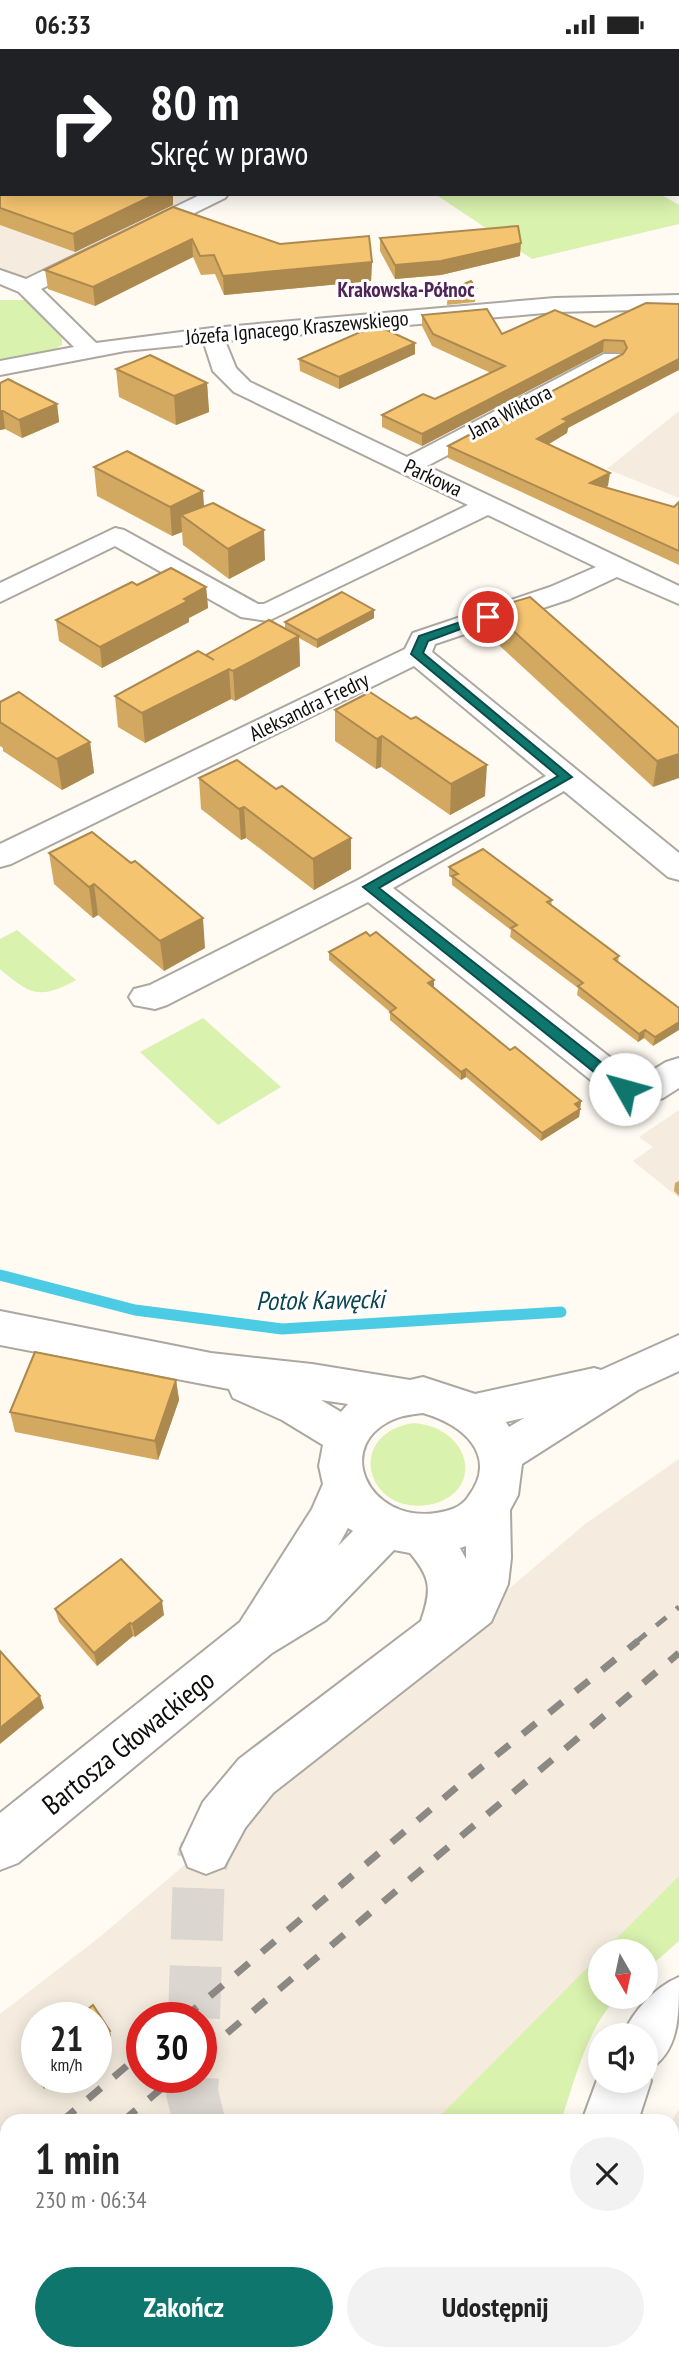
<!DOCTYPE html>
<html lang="pl">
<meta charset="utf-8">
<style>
body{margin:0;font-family:"PT Sans Narrow",sans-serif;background:#f2f2f2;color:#222;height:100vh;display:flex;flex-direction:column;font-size:26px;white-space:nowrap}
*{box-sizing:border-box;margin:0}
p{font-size:23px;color:#767676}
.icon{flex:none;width:38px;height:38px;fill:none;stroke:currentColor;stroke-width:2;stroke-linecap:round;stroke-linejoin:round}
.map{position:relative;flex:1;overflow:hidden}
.drawer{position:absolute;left:0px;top:2065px;width:679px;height:247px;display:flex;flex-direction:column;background:#fff;border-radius:21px 21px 0 0;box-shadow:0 4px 18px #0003}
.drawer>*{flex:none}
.hud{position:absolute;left:0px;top:0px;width:679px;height:147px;box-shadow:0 4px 18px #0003;background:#202124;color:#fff;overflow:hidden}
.needle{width:46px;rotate:171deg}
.fabs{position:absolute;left:588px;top:1890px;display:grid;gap:14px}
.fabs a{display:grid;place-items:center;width:70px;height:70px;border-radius:50%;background:#fff;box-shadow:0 4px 18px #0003;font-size:35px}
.speed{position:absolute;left:21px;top:1953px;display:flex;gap:14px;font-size:35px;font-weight:700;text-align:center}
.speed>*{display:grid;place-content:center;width:91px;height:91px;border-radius:50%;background:#fff;box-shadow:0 4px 18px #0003;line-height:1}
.speed small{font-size:18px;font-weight:400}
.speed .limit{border:10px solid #d22;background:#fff;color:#111}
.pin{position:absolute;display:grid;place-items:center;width:60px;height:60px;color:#fff;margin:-30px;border:4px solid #fff;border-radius:50%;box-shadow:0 2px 7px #0007}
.me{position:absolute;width:77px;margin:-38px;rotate:308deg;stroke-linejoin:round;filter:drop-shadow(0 0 5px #0008)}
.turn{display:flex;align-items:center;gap:24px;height:147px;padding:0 35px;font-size:32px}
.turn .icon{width:91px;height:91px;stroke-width:2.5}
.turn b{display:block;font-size:49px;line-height:60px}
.round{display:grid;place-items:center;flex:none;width:74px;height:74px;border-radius:37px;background:#f2f2f2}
.headline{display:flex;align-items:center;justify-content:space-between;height:119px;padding:0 35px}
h1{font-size:42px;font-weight:600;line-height:52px}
.button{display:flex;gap:14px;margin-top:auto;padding:14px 35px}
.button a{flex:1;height:80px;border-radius:42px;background:#0f766e;color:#fff;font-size:28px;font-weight:600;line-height:80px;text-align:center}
.button a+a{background:#f2f2f2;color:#222}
.status{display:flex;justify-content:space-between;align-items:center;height:49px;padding:0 35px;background:#fff;direction:ltr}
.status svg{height:19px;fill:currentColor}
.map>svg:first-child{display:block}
.built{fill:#f5ecdf;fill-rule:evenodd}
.green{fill:#d9f2ae}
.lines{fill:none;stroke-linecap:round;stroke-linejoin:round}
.stream{stroke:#4bcbe4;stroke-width:11}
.minor-tunnel{stroke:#dbd6cf;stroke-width:52;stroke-dasharray:52 26;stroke-linecap:butt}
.minor-casing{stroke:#aca7a0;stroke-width:4}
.minor{fill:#fff;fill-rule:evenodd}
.rail-far1{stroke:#8c8883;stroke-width:5;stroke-dasharray:13 13;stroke-linecap:butt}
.rail{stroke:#8c8883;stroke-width:7;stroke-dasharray:17 17;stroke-linecap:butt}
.wall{fill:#d3a961}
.shaded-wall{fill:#ac894f}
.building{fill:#f5c471;stroke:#ac894f;stroke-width:2}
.route{fill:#0f766e;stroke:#0a4d48;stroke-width:2}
.labels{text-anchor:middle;stroke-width:6;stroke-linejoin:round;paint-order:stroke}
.far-neighbourhood-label{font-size:21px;font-weight:bold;fill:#4f2458;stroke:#fff}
.far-street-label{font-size:21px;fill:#0f0d0b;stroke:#fff}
.water-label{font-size:26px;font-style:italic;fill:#0b454f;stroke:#fff}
.near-street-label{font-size:28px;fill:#0f0d0b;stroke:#fff}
</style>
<div class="status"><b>06:33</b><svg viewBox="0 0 49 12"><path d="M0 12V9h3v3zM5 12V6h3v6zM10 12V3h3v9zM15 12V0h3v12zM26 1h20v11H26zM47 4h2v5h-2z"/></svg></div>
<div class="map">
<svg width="679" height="2311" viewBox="0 0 679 2311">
<rect width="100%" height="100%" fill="#fffaf2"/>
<g class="built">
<path d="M0 120 2 145H198L23 229 0 220Z"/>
<path d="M679 362V449L607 420Z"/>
<path d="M679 1061V1149L633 1112 653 1098 639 1088Z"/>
<path d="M679 1410V1889L646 1902H600V1948H618L528 2034 519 2072H7V2305H411L406 2311H0V1965L101 1887 585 1475ZM37 1969H96V2028H37ZM142 1969H201V2028H142Z"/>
<path d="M679 2060V2311H667L666 2305H672V2072Z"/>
</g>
<g class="green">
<path d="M13 0H513L509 2Z"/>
<path d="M435 145H660L679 156V175L532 210Z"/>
<path d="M0 251H25L62 289V296L53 301 0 312Z"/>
<path d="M17 881 76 931C40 951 30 946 0 920V890Z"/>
<path d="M203 969 281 1038 218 1076 140 1003Z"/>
<path d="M414 1374C474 1379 485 1447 427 1456 365 1465 345 1384 414 1374Z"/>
<path d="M679 1827V1892L646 1921V1902H604Z"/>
<path d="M600 1906V1948H618C588 1976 574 2033 561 2072H435Z"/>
<path d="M280 2305H438L432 2311H279Z"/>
</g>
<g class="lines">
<path class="stream" d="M0 1226 135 1261 282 1280 561 1263"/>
<g class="minor-tunnel">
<path d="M194 1969 199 1823 206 1800"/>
<path d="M193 2028 192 2043 199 2072"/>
</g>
<defs>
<g id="minor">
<path d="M309 0H331L332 2H311Z"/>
<path d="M508 0H528L507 2Z"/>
<path d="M202 145H228L225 149 41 240 96 294 212 279 555 249 679 246V260L555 263 225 292 236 319 250 333 407 408 604 305H620L623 310 620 315 427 417 679 537V555L617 528 570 550 435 595 432 603 679 804V831L668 828 564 742 393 839 638 1030 666 1013 679 1009V1039L663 1049 635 1058 612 1048 368 853 167 956 155 960 134 956 129 948 134 940 150 936 358 831 546 727 414 617 11 815 0 818V795L405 600 413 584 550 538 596 518 488 466 268 572 241 568 115 497 0 553V534L115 479 124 481 258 555H264L468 456 234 343 213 322 204 294 125 302 0 326V312L74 298 19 243 0 235V221L26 230Z"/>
<path d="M0 1262 211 1304 312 1315 410 1331 423 1328 475 1345 594 1319 601 1321 679 1286V1322L638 1341 522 1415 518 1446 510 1461 511 1509 508 1535 491 1573 273 1744 245 1779 224 1818 206 1825 188 1818 181 1800 203 1753 239 1710 421 1572C432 1540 431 1529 410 1504L394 1501 326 1571 272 1604 18 1814 0 1821V1764L240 1573 312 1460 323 1435 319 1417 323 1396 282 1371 233 1349 229 1340 0 1296ZM321 1351 348 1355 341 1363ZM423 1364C462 1375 500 1406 468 1448 461 1459 448 1462 436 1464 367 1474 331 1394 397 1369 405 1366 415 1365 423 1364ZM524 1369 509 1378 506 1373ZM348 1479 353 1482 338 1497ZM466 1497V1510L460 1499Z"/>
<path d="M679 1928C679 1970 679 2003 647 2022L651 2032 638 2072H582L600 2023V2032H646V1986H623C633 1962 655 1938 679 1928Z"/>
<path d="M204 2305H264L262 2311H202Z"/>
<path d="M506 2305H566L563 2311H503Z"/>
</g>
</defs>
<use href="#minor" class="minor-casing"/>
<use href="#minor" class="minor"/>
<path class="rail-far1" d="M636 1593 679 1558"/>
<g class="rail">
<path d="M184 1969 457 1738 638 1592"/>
<path d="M201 2006 679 1604"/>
<path d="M62 2072 142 2004"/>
<path d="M123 2072 175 2028"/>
<path d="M0 2124 7 2118"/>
<path d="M0 2175 7 2169"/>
</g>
</g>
<g class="wall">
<path d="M527 0H679V20L677 21V2H527Z"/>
<path d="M0 21 2 145H173V156L75 203 0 176Z"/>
<path d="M173 158 280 195 372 213 371 232 224 246 215 225 201 226 193 208 95 257 48 240 45 221Z"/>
<path d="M380 189 520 207 441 226 395 230 380 202Z"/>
<path d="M476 239 475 253 447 256 448 242Z"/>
<path d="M679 255 568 379 567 384 548 395 608 437 605 438 674 458 679 453V516L448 409V397L623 305 622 304 603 303 422 397 382 378V366L435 350 491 324 432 297 422 277V266L502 285 595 278Z"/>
<path d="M415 305 339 340 300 322 299 310Z"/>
<path d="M116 320 207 334 209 363 176 376 119 348Z"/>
<path d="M0 334 57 355 59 373 22 389 5 380 0 381Z"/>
<path d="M94 418 204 457 265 511 229 530 183 496 182 483 172 487 97 447Z"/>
<path d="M137 536 206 538 208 559 189 569V573L102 619 59 592 56 571Z"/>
<path d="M489 560 679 679 653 738 488 586Z"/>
<path d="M374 569 317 599 299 589 300 617 235 652 231 650 145 694 118 678 115 647 206 606 285 579V573Z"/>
<path d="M0 653 90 693 94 724 62 741 3 702V699L0 697Z"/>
<path d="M335 661 485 747 450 766 381 718 376 720 335 692Z"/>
<path d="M199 729 276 740 351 789V820L314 841 246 789 241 791 201 760Z"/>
<path d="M49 804 205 899 164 922 98 866 93 869 54 835Z"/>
<path d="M449 818 552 851 551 857 619 907 618 913 679 959 653 997 644 989 638 993 577 946 578 939 510 888 511 881 452 836V829L449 827Z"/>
<path d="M329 903 434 939 510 1001 581 1052 579 1068 541 1092 466 1028 461 1031 390 971V963L329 911Z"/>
<path d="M679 1132V1147L674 1142 675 1134Z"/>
<path d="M176 1331 179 1351 158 1411 15 1383 10 1363Z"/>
<path d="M55 1560 164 1566 135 1588 133 1587 97 1617 59 1573Z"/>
</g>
<g class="shaded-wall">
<path d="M679 0V20L677 21V2H672Z"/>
<path d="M156 145H173V156L75 203 73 185Z"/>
<path d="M192 190 193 208 95 257 93 238Z"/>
<path d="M521 194 520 207 441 226 395 230V216Z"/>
<path d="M372 213 371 232 224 246 223 227Z"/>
<path d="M604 291 603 303 422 397V385Z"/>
<path d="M415 294V305L339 340V328Z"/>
<path d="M679 310V321L568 379 567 384 536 403 537 390 563 370Z"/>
<path d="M207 334 209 363 176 376 174 347Z"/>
<path d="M57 355 59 373 22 389 19 371Z"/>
<path d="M0 362H3L5 380 0 381Z"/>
<path d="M610 424 608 437 589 447 590 434Z"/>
<path d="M203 442 205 472 181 466 182 483 172 487 170 458Z"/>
<path d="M264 481 265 511 229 530 228 500Z"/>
<path d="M206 538 208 559 189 569V573L102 619 100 598Z"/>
<path d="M374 561V569L317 599V591Z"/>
<path d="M299 587 300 617 235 652 233 622Z"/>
<path d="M229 620 231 650 145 694 142 664Z"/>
<path d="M382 687 381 718 376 720 377 690Z"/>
<path d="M90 693 94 724 62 741 57 710Z"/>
<path d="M679 705V729L653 738 657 712Z"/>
<path d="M487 716 485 747 450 766 451 735Z"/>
<path d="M244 758 246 789 241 791 239 760Z"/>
<path d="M351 789V820L314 841 313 810Z"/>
<path d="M94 835 98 866 93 869 89 838Z"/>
<path d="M203 869 205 899 164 922 160 892Z"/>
<path d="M434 931V939L428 934Z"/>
<path d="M679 973V981L653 997 655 988Z"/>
<path d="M645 981 644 989 638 993 639 985Z"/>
<path d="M466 1020V1028L461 1031V1023Z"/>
<path d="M581 1052 579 1068 541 1092 542 1084 575 1055Z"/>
<path d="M176 1331 179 1351 158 1411 155 1392Z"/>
<path d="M162 1552 164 1566 135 1588 132 1575Z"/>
<path d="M130 1574 133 1587 97 1617 94 1604Z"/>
<path d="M40 1647 44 1659 0 1695V1679Z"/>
<path d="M110 1982 111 1987 96 1999V1993Z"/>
<path d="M51 2028H59L44 2040 42 2036Z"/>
</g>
<g class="building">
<path d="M540 0H679L672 2H543Z"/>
<path d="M0 21 2 22V145H156L73 185 0 159Z"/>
<path d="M173 158 280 195 369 187 372 213 223 227 214 206 200 207 192 190 93 238 45 221Z"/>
<path d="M518 177 521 194 441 212 395 216 380 189Z"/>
<path d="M471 232 476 239 448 242Z"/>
<path d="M646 254 679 255V310L563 370 568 372 537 390 610 424 590 434 674 458 679 453V502L448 397 623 305 627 299 624 292 604 291 422 385 382 366 423 345 435 350 505 317 433 285 422 266 487 260 502 285 555 261 595 278Z"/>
<path d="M376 276 415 294 339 328 299 310Z"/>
<path d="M150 306 207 334 174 347 116 320Z"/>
<path d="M8 330 57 355 19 371 3 362H0V334Z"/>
<path d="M127 402 203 442 170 458 94 418Z"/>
<path d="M213 454 264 481 228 500 181 466Z"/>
<path d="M171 519 206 538 184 550 188 552 100 598 56 571 132 533 137 536Z"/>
<path d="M342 543 374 561 317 591 285 573Z"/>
<path d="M530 548 679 679V705L657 712 489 560Z"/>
<path d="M269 571 299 587 233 622 229 620 142 664 115 647 198 602 214 611 206 606Z"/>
<path d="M19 643 90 693 57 710 0 673V653Z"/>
<path d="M370 643 411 670 416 668 487 716 451 735 382 687 377 690 335 661Z"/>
<path d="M237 711 276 740 282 737 351 789 313 810 244 758 239 760 199 729Z"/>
<path d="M92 783 131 814 135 812 203 869 160 892 94 835 89 838 49 804Z"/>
<path d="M483 800 552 851 547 853 619 907 614 910 679 959V973L655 988 645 981 639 985 578 937 583 934 511 879 517 876 452 827 458 825 449 818Z"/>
<path d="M366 883 370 887 376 883 434 931 428 934 510 1001 515 998 581 1052 575 1055 580 1060 542 1084 466 1020 461 1023 390 963 396 959 329 903Z"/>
<path d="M35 1303 176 1331 155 1392 10 1363Z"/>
<path d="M121 1510 162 1552 132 1575 130 1574 94 1604 55 1560Z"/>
<path d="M0 1602 40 1647 0 1679Z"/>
<path d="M93 1956 110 1982 96 1993V1969H77Z"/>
<path d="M37 2000V2027L25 2009Z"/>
<path d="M37 2028H51L42 2036Z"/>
</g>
<path class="route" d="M484 565 493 568 428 592 423 604 572 728 379 839 630 1036 632 1040 630 1043H619L363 838 558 727 411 605 419 587Z"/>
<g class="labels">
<g class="far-neighbourhood-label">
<text x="406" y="248">Krakowska-Północ</text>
</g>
<g class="far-street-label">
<text transform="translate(297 279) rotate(-5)" y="7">Józefa Ignacego Kraszewskiego</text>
<text transform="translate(510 363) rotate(-28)" y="7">Jana Wiktora</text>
<text transform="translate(433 429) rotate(25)" y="7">Parkowa</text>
<text transform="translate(309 658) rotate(-26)" y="7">Aleksandra Fredry</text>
</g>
<g class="water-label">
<text transform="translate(320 1251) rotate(-1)" y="9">Potok Kawęcki</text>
</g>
<g class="near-street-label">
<text transform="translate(128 1693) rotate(-39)" y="10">Bartosza Głowackiego</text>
</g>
</g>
</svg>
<div class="fabs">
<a><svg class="needle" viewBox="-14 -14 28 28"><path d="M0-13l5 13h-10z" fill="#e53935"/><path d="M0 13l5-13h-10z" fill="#767676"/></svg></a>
<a><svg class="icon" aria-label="sound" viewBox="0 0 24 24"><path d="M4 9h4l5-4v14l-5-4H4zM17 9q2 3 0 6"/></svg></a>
</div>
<div class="speed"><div>21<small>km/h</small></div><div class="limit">30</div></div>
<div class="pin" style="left:488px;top:568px;background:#d93025"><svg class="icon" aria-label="arrive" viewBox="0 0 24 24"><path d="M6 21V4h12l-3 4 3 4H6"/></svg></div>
<svg class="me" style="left:625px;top:1040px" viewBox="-20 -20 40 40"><circle r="19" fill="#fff"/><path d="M0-13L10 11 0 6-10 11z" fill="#0f766e"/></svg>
<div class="hud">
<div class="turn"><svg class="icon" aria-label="right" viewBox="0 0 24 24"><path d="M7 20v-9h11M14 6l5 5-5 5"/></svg><div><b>80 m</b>Skręć w prawo</div></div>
</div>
<section class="drawer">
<div class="headline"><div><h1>1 min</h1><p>230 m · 06:34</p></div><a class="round"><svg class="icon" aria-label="close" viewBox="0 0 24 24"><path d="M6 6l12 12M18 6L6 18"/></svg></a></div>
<div class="button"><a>Zakończ</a><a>Udostępnij</a></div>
</section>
</div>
